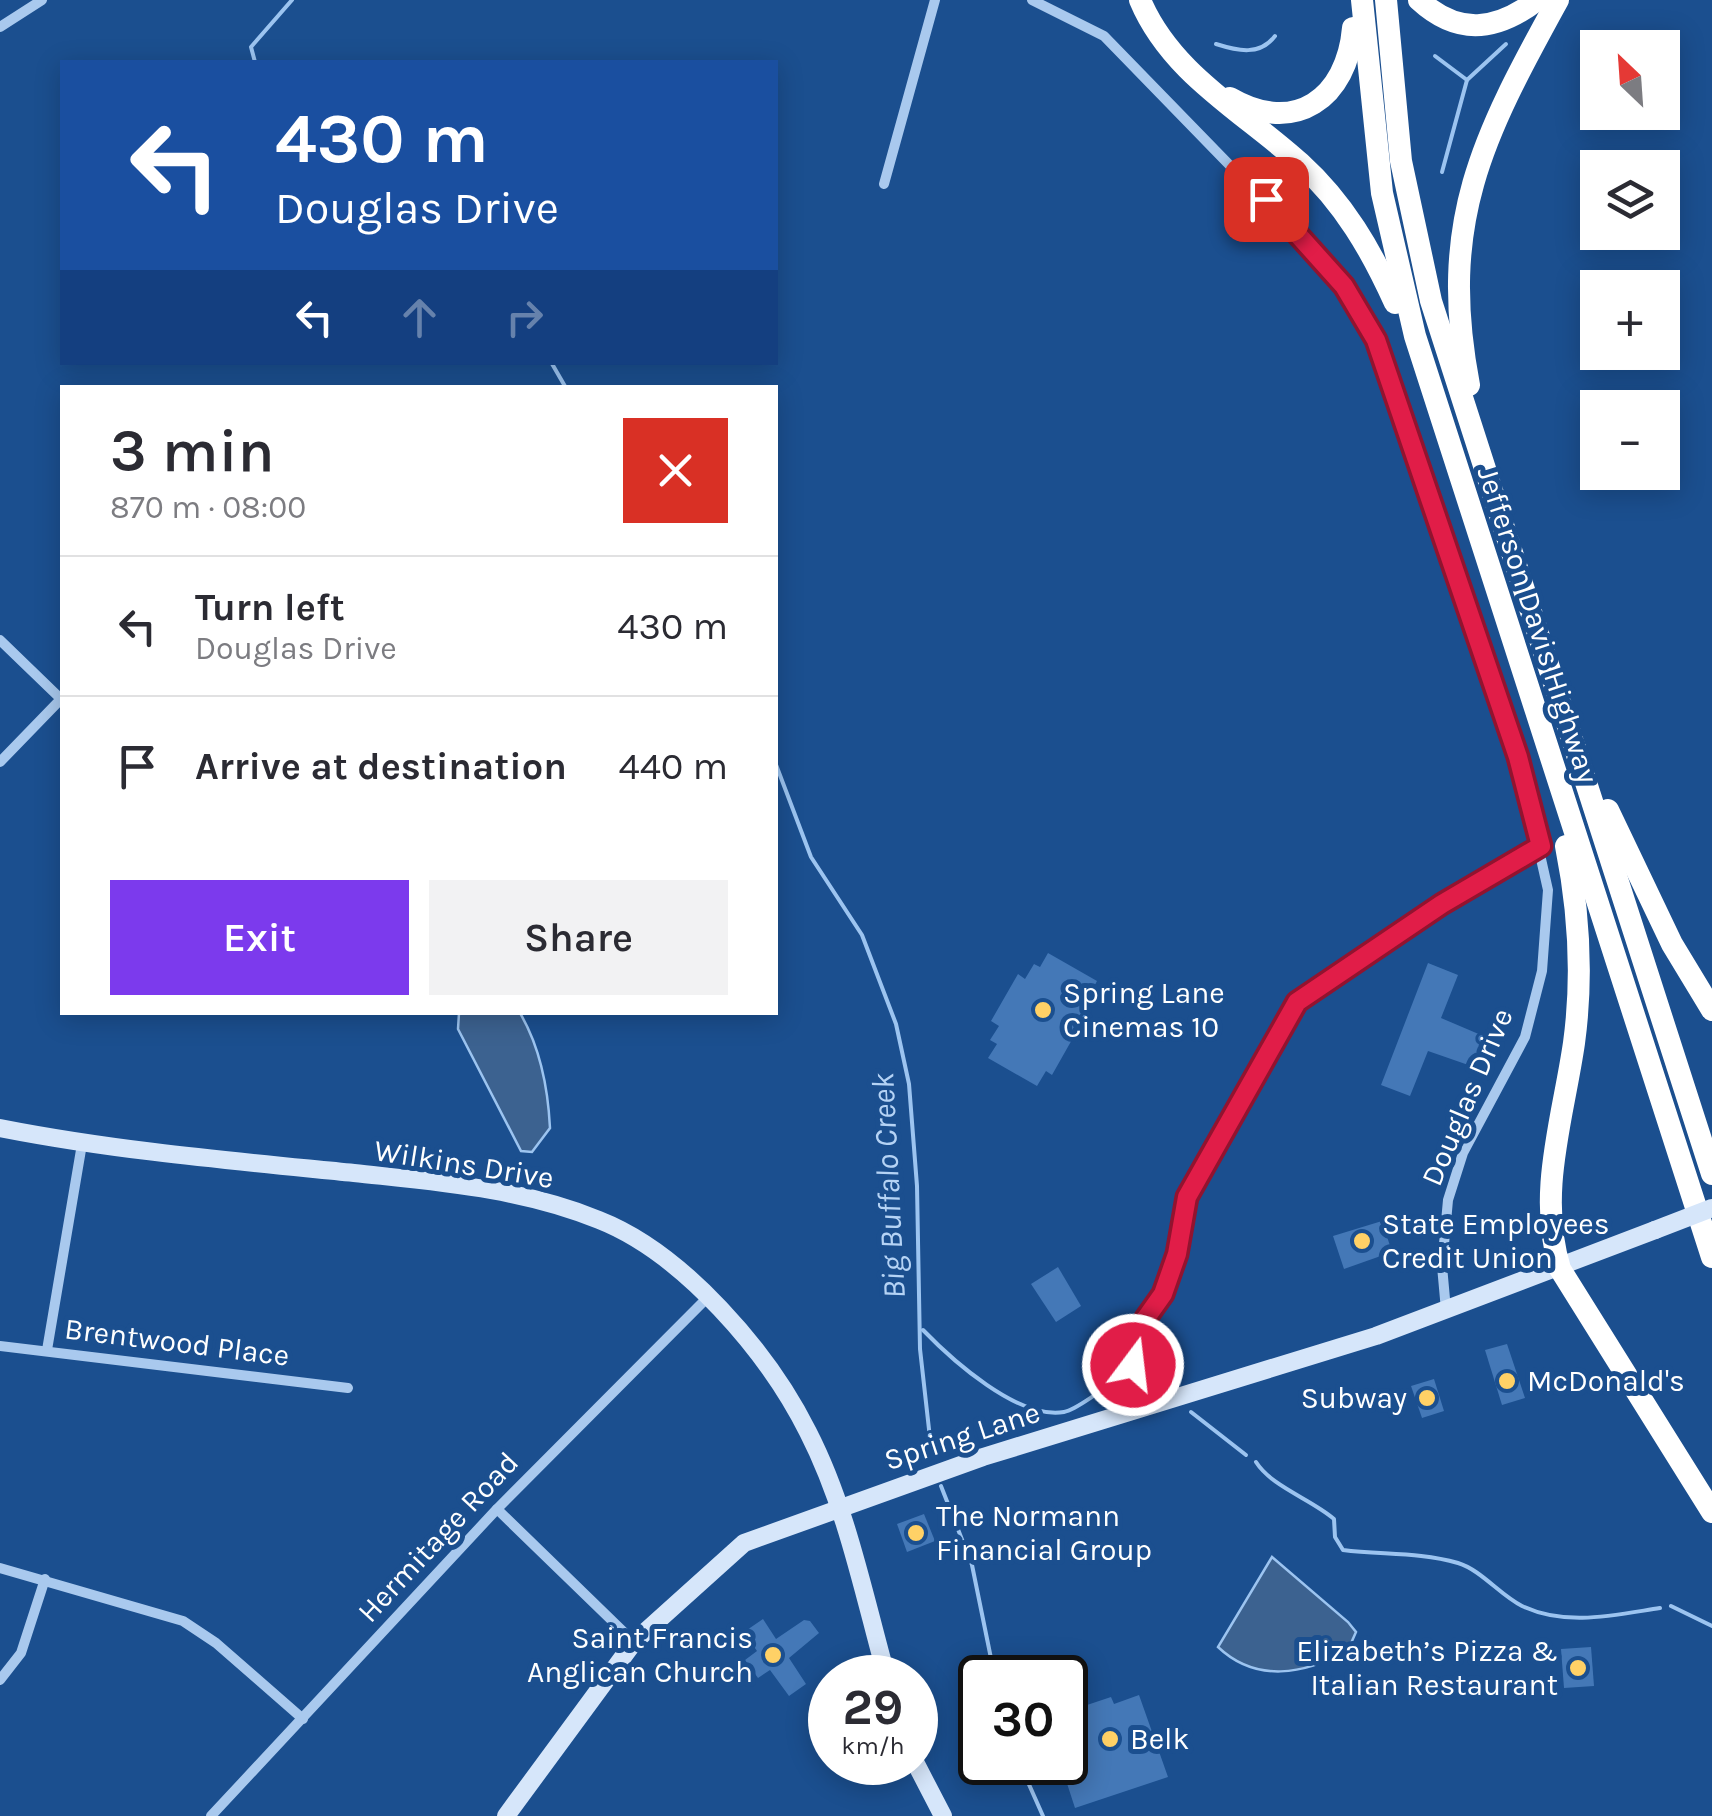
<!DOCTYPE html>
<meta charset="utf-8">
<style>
body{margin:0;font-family:Karla,sans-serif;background:#f2f2f3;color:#2b2b33;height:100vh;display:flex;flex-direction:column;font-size:38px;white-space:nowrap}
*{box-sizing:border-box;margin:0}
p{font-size:32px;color:#7c7c81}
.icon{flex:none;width:55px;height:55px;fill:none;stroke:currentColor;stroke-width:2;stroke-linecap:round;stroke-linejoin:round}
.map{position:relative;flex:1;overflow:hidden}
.panel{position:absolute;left:60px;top:385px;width:718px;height:630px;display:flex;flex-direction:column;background:#fff;border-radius:0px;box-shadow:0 5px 25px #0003}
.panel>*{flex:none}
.hud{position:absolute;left:60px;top:60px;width:718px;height:305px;border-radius:0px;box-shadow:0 5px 25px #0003;background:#1a4fa0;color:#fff;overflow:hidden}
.needle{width:65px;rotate:335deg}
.controls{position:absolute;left:1580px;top:30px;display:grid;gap:20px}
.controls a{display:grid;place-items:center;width:100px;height:100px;border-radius:0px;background:#fff;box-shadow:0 5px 25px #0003;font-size:50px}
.speed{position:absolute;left:808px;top:1655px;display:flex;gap:20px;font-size:50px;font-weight:700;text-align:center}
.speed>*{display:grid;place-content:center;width:130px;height:130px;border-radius:50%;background:#fff;box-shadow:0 5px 25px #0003;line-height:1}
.speed small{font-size:25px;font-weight:400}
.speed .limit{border:5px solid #111;border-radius:15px;background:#fff;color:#111}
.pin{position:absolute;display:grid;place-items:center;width:85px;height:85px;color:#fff;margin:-42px;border-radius:20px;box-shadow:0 5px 15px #0006}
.me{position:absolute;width:110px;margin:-55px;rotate:15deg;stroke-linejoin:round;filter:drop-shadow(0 0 8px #0008)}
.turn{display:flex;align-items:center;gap:35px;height:210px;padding:0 50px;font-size:45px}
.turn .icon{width:130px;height:130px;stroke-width:2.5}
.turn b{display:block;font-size:70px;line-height:85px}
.lanes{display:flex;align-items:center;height:95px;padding:0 50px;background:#0003;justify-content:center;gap:50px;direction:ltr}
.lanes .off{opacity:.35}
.round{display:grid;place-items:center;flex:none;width:105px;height:105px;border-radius:0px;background:#f2f2f3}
.head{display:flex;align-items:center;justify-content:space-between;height:170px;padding:0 50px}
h1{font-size:60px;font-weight:600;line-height:75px}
.button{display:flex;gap:20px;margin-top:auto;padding:20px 50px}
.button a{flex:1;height:115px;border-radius:0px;background:#7c3aed;color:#fff;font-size:40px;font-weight:600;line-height:115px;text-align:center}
.button a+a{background:#f2f2f3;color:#2b2b33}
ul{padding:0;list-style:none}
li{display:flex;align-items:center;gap:30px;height:140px;padding:0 50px;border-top:2px solid #e1e1e2}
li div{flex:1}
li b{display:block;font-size:38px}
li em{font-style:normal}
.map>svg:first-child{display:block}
.water{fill:#3c6290;stroke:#9cc4f0;stroke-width:2.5}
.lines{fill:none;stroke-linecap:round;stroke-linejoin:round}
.stream{stroke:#9cc4f0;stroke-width:4}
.building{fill:#4478b7}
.street{stroke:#a9c9ee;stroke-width:10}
.secondary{stroke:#d6e6fa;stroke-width:18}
.highway{stroke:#fff;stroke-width:22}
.secondary-bridge{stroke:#d6e6fa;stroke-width:18}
.route-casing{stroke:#92132f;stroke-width:25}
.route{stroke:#e11d48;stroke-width:18}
.poi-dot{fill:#ffd166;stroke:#1b4f8f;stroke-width:4}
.labels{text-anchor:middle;stroke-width:10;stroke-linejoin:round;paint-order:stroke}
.street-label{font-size:30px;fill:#fff;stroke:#1b4f8f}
.poi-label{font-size:30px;fill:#fff;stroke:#1b4f8f;text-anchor:start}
.water-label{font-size:32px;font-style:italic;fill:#b5d3f5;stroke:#1b4f8f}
</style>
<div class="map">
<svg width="1712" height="1816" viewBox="0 0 1712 1816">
<rect width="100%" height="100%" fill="#1b4f8f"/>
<g class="water">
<path d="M459 1013H520C540 1047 548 1088 550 1128L532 1152 521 1151 458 1029Z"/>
<path d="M1272 1557 1348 1622 1356 1632 1348 1650C1304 1675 1256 1683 1218 1647Z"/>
</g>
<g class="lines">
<g class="stream">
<path d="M1216 44C1238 51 1260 56 1275 36"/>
<path d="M1435 56 1467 80"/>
<path d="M255 62 251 47 292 0"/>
<path d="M1442 172 1467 80 1506 44"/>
<path d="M551 362 566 388"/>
<path d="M775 762 811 857 862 935 896 1024 909 1084 917 1186 920 1349 932 1456"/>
<path d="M923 1330C951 1359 1018 1420 1064 1412 1076 1410 1093 1395 1105 1389"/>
<path d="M1155 1375 1171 1384"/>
<path d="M1191 1412 1246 1455"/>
<path d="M1256 1462C1272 1487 1311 1499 1334 1519L1335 1537 1343 1550C1382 1555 1419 1552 1458 1563 1481 1570 1500 1595 1522 1606 1566 1627 1615 1615 1660 1608"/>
<path d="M941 1486 972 1565 995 1678"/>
<path d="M1671 1606 1712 1626"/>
<path d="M1019 1762 1043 1816"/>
</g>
</g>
<g class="building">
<path d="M1048 953 1097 981 1089 996 1095 999 1052 1075 1046 1071 1037 1086 988 1058 997 1044 990 1040 999 1026 991 1021 1018 974 1025 979 1034 964 1040 967Z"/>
<path d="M1428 963 1458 975 1441 1018 1488 1038 1477 1068 1428 1051 1410 1096 1381 1085Z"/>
<path d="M1382 1221 1392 1252 1344 1269 1333 1236Z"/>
<path d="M1058 1267 1081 1306 1056 1322 1031 1284Z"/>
<path d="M1507 1344 1525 1398 1502 1405 1485 1350Z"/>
<path d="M1434 1379 1444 1411 1422 1418 1411 1386Z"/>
<path d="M924 1514 935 1541 907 1552 897 1524Z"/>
<path d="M763 1619 776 1639 804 1620 810 1621 819 1633 789 1658 806 1684 789 1696 770 1670 758 1678 745 1660 757 1651 744 1632Z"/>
<path d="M1591 1647 1594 1686 1564 1688 1561 1649Z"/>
<path d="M1139 1695 1168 1777 1075 1808 1060 1762H1065V1720L1074 1717 1072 1710 1111 1697 1114 1704Z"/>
</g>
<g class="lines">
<g class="street">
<path d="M1032 0 1104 36 1315 253 1364 317 1413 441 1518 757 1548 890 1542 971 1525 1037 1463 1153 1448 1200 1442 1266 1446 1310"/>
<path d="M0 27 42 0"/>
<path d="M884 184 935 0"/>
<path d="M0 640 61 699 0 762"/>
<path d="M0 1346 348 1388"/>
<path d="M47 1350 82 1144"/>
<path d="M1145 1407 1133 1365 1135 1349 1177 1254 1187 1197 1284 1020 1313 988 1541 846"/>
<path d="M1130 1411C1118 1374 1104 1339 1146 1317"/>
<path d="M497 1509 634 1642"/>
<path d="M0 1568 183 1621 216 1643 303 1719"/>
<path d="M0 1680 21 1653 45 1579"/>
<path d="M211 1816 497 1509 708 1297"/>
</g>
<g class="secondary">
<path d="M0 1128C117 1151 235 1161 354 1173 436 1182 521 1188 599 1220 683 1253 768 1352 808 1432 847 1508 864 1596 887 1678"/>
<path d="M915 1762 943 1816"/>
<path d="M506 1816 634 1642 744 1543 983 1457 1376 1336 1655 1230"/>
</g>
<g class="highway">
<path d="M1140 0C1171 74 1244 112 1300 163 1344 203 1371 250 1395 303"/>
<path d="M1362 0 1382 193 1415 336 1712 1257"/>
<path d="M1386 0 1401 161 1431 301 1712 1174"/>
<path d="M1419 0C1458 36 1497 31 1537 0"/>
<path d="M1230 98C1295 136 1347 98 1353 28"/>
<path d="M1469 385C1438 222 1482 138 1558 0"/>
<path d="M1608 810 1672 944 1712 1010"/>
<path d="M1566 846C1579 911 1583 977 1574 1043 1563 1119 1537 1193 1560 1269L1712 1512"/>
</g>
<path class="secondary-bridge" d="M1655 1230 1712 1208"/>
</g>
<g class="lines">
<defs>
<path id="route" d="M1133 1365 1146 1318 1163 1294 1177 1254 1187 1197 1297 1002 1442 904 1541 846 1518 757 1376 340 1344 286 1266 199"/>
</defs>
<use href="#route" class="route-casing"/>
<use href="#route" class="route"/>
</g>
<g class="poi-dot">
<circle cx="1043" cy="1010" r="10"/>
<circle cx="1362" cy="1241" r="10"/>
<circle cx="1507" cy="1381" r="10"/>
<circle cx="1427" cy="1398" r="10"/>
<circle cx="916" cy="1533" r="10"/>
<circle cx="773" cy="1655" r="10"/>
<circle cx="1578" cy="1668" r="10"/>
<circle cx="1110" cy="1739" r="10"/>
</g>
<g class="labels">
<g class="street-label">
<text transform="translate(1538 625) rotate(72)" y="10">Jefferson Davis Highway</text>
<text transform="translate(1467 1097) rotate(-67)" y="10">Douglas Drive</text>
<text transform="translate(464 1164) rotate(9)" y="10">Wilkins Drive</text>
<text transform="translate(177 1342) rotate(7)" y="10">Brentwood Place</text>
<text transform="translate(962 1436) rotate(-18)" y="10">Spring Lane</text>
<text transform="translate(438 1537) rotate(-47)" y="10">Hermitage Road</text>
</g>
<g class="poi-label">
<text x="1063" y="1003">Spring Lane<tspan x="1063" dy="34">Cinemas 10</tspan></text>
<text x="1382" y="1234">State Employees<tspan x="1382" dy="34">Credit Union</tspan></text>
<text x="1527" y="1391">McDonald's</text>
<text x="1407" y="1408" text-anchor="end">Subway</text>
<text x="936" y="1526">The Normann<tspan x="936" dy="34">Financial Group</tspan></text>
<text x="753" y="1648" text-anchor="end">Saint Francis<tspan x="753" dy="34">Anglican Church</tspan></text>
<text x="1558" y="1661" text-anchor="end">Elizabeth’s Pizza &amp;<tspan x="1558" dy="34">Italian Restaurant</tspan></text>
<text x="1130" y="1749">Belk</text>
</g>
<g class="water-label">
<text transform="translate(888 1186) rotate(-93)" y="11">Big Buffalo Creek</text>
</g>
</g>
</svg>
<div class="controls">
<a><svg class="needle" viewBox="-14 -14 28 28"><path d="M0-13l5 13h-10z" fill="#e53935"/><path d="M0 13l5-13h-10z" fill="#7c7c81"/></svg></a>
<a><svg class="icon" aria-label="layers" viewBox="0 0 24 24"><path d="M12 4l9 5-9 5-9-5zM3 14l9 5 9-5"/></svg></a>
<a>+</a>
<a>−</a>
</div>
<div class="speed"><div>29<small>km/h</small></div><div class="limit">30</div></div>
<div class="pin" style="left:1266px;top:199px;background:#d93025"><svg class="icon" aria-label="arrive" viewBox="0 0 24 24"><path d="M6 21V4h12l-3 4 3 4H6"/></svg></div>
<svg class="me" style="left:1133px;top:1365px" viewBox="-20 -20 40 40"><circle r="17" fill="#e11d48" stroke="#fff" stroke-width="3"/><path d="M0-11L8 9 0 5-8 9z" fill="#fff"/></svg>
<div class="hud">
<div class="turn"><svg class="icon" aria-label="left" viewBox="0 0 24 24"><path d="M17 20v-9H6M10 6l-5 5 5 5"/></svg><div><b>430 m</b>Douglas Drive</div></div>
<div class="lanes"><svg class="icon" aria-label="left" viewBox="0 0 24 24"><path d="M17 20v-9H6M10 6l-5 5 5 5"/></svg><svg class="icon off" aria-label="ahead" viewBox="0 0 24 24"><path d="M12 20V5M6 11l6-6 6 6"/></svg><svg class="icon off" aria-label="right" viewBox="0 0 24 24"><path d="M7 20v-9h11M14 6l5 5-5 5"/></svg></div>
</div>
<section class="panel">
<div class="head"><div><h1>3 min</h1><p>870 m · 08:00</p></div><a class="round" style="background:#d93025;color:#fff"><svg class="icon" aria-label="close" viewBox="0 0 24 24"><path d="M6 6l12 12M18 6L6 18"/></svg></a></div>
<ul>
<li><svg class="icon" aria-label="left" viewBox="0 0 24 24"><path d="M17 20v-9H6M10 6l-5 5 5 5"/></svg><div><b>Turn left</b><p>Douglas Drive</p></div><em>430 m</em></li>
<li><svg class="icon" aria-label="arrive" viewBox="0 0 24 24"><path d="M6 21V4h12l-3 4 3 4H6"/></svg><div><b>Arrive at destination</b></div><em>440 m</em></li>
</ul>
<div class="button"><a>Exit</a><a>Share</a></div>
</section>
</div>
